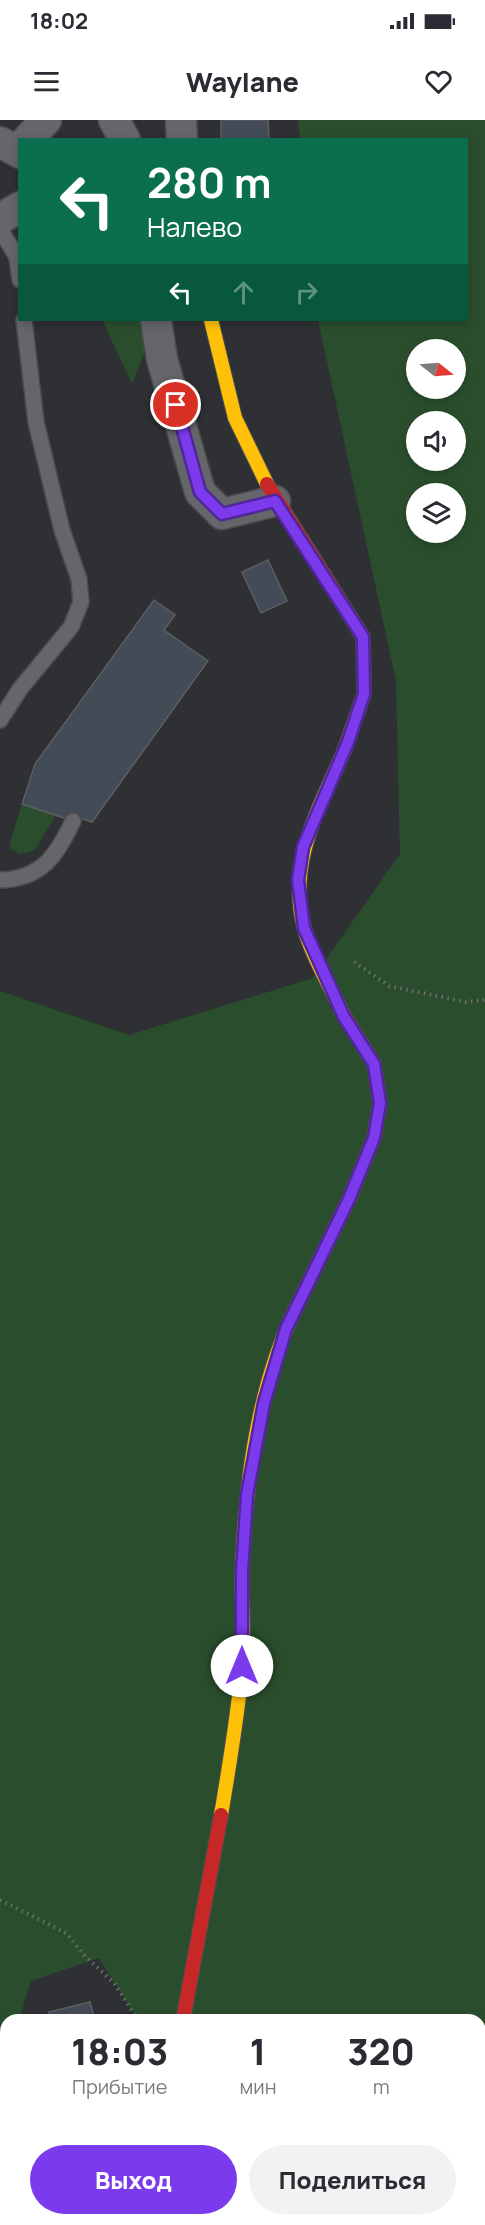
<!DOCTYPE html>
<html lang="ru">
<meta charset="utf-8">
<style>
body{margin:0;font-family:Manrope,sans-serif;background:#f2f2f3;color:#2b2b33;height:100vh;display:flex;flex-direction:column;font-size:22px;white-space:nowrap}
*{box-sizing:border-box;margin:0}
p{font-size:20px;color:#7c7c81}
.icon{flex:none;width:33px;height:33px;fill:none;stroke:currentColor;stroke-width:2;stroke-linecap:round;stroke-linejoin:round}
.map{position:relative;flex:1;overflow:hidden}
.details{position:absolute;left:0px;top:1894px;width:486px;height:212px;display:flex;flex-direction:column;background:#fff;border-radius:18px 18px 0 0;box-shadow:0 3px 9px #0003}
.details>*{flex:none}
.hud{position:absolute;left:18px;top:18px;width:450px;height:183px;border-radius:0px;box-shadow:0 3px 9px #0003;background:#0b6e4f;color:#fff;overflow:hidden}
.needle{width:39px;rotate:107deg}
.buttons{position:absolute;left:406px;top:219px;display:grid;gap:12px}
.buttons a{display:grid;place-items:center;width:60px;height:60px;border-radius:50%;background:#fff;box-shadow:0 3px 9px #0003;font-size:30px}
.pin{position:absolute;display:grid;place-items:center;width:51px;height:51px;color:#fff;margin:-26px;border:3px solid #fff;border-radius:50%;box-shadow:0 2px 6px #0007}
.me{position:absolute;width:66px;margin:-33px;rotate:0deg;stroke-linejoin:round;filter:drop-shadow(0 0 4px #0008)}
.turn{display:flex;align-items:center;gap:21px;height:126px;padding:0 30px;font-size:27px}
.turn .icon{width:78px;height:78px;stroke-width:2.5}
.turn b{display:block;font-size:42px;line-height:51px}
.lanes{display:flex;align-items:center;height:57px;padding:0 30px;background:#0003;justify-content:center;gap:30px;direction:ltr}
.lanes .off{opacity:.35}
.eta{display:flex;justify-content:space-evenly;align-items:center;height:102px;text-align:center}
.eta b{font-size:36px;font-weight:800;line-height:42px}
.cta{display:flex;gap:12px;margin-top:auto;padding:12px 30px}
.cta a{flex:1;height:69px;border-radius:36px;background:#7c3aed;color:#fff;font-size:24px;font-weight:800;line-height:69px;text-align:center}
.cta a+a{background:#f2f2f3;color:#2b2b33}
.status{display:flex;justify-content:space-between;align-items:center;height:42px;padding:0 30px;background:#fff;direction:ltr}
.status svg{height:16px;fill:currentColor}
header{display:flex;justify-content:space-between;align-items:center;height:78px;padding:0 30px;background:#fff;font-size:27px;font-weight:800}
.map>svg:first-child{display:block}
.green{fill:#2a4e2d;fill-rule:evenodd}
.building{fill:#434b56;stroke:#5d5e61;stroke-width:1.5}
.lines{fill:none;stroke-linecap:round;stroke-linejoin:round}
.lane-casing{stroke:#4a4c4f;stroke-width:18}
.street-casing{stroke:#4a4c4f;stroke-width:33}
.slow-casing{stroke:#4a4c4f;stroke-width:16}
.jam-casing{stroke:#4a4c4f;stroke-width:16}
.path{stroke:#6b6d6f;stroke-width:4;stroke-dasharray:1.5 4.5;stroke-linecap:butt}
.lane{stroke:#656669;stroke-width:15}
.street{stroke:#656669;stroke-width:30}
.slow{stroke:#ffc107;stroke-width:14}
.jam{stroke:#c62828;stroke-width:14}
.route-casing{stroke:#51269a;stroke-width:15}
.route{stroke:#7c3aed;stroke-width:10}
</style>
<div class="status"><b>18:02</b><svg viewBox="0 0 49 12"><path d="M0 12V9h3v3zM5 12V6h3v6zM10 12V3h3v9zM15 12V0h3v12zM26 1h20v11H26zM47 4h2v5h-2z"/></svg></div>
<header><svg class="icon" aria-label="menu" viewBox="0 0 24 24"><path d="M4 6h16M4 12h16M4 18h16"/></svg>Waylane<svg class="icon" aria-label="heart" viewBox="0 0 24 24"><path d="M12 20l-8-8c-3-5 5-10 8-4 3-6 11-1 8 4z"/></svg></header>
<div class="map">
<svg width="485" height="2105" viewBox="0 0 485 2105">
<rect width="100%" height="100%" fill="#2e3033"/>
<g class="green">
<path d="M298 0H485V1987L480 1993V1900H138L99 1838 31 1861 19 1900H6V1944L0 1945V871L129 915 313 858 400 734 396 561 318 200H466V20L300 19ZM417 230H456V268H417ZM417 302H456V340H417ZM417 374H456V412H417Z"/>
<path d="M102 200H157L132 264Z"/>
<path d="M22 684 56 695 34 731 20 734 11 729 10 723Z"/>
<path d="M228 2100H395L390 2105H228Z"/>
</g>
<g class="building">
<path d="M221 0H268L269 20H221Z"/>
<path d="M268 440 287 481 261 493 242 452Z"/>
<path d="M154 480 175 495 164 510 208 541 92 702 74 696 73 701 22 684 35 644Z"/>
<path d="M90 1882 95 1900H51L49 1892Z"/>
</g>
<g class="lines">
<defs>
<g id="lane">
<path d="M0 109 17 137 20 160"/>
<path d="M0 600 20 569 71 507 81 482 79 459 62 410 36 302 24 200"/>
<path d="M0 760C42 759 57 735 73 701"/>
</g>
<g id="street">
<path d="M114 0 125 20"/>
<path d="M181 0 182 20"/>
<path d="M27 20 46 0"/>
<path d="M0 22 20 33"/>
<path d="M0 99 20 87"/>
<path d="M156 200 162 239 200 372 222 394 275 381"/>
<path d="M182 2100V2105"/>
</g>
<g id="slow">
<path d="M211 200 235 298 267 364"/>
<path d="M342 892C330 866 311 834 304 807 287 741 319 690 344 631"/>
<path d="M221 1695C229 1647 238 1596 242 1547 245 1515 241 1483 242 1451 245 1367 258 1266 295 1190"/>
</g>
<g id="jam">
<path d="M267 364 363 517 364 574 344 631"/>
<path d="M295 1190 349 1079 374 1018 380 983 374 944 342 892"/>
<path d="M183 1900 221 1695"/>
</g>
</defs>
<use href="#lane" class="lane-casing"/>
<use href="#street" class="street-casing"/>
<use href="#slow" class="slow-casing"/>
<use href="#jam" class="jam-casing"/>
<g class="path">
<path d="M354 842 389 866 466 882 485 880"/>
<path d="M0 1780 66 1813 84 1835 114 1863 138 1900"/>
</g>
<use href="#lane" class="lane"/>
<use href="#street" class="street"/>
<use href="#slow" class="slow"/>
<use href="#jam" class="jam"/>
</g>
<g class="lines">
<defs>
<path id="route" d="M176 285 200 372 222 394 275 381 363 517 364 574 348 622 303 727 298 760 304 808 344 897 374 944 380 983 374 1018 349 1079 286 1209 264 1283 247 1375 242 1451V1546"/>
</defs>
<use href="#route" class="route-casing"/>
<use href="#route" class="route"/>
</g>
</svg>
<div class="buttons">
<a><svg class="needle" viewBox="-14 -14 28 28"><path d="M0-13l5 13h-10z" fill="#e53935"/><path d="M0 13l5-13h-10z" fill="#7c7c81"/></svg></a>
<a><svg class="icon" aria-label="sound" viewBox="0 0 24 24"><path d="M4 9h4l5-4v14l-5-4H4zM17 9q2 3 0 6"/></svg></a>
<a><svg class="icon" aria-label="layers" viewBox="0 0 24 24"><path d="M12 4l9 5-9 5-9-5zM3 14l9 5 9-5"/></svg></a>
</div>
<div class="pin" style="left:176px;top:285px;background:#d93025"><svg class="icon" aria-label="arrive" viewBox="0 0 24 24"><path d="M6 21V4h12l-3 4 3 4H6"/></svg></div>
<svg class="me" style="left:242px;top:1546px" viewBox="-20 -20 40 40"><circle r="19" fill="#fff"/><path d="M0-13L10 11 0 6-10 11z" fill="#7c3aed"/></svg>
<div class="hud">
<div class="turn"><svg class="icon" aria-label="left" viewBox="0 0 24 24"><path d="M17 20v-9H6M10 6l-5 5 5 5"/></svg><div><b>280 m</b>Налево</div></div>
<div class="lanes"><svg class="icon" aria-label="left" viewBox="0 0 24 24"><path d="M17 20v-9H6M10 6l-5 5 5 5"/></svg><svg class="icon off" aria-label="ahead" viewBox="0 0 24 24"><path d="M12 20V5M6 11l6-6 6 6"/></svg><svg class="icon off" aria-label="right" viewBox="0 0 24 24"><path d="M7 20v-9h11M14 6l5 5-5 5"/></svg></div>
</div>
<section class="details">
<div class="eta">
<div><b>18:03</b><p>Прибытие</p></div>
<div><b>1</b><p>мин</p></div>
<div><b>320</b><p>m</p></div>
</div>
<div class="cta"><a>Выход</a><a>Поделиться</a></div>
</section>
</div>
